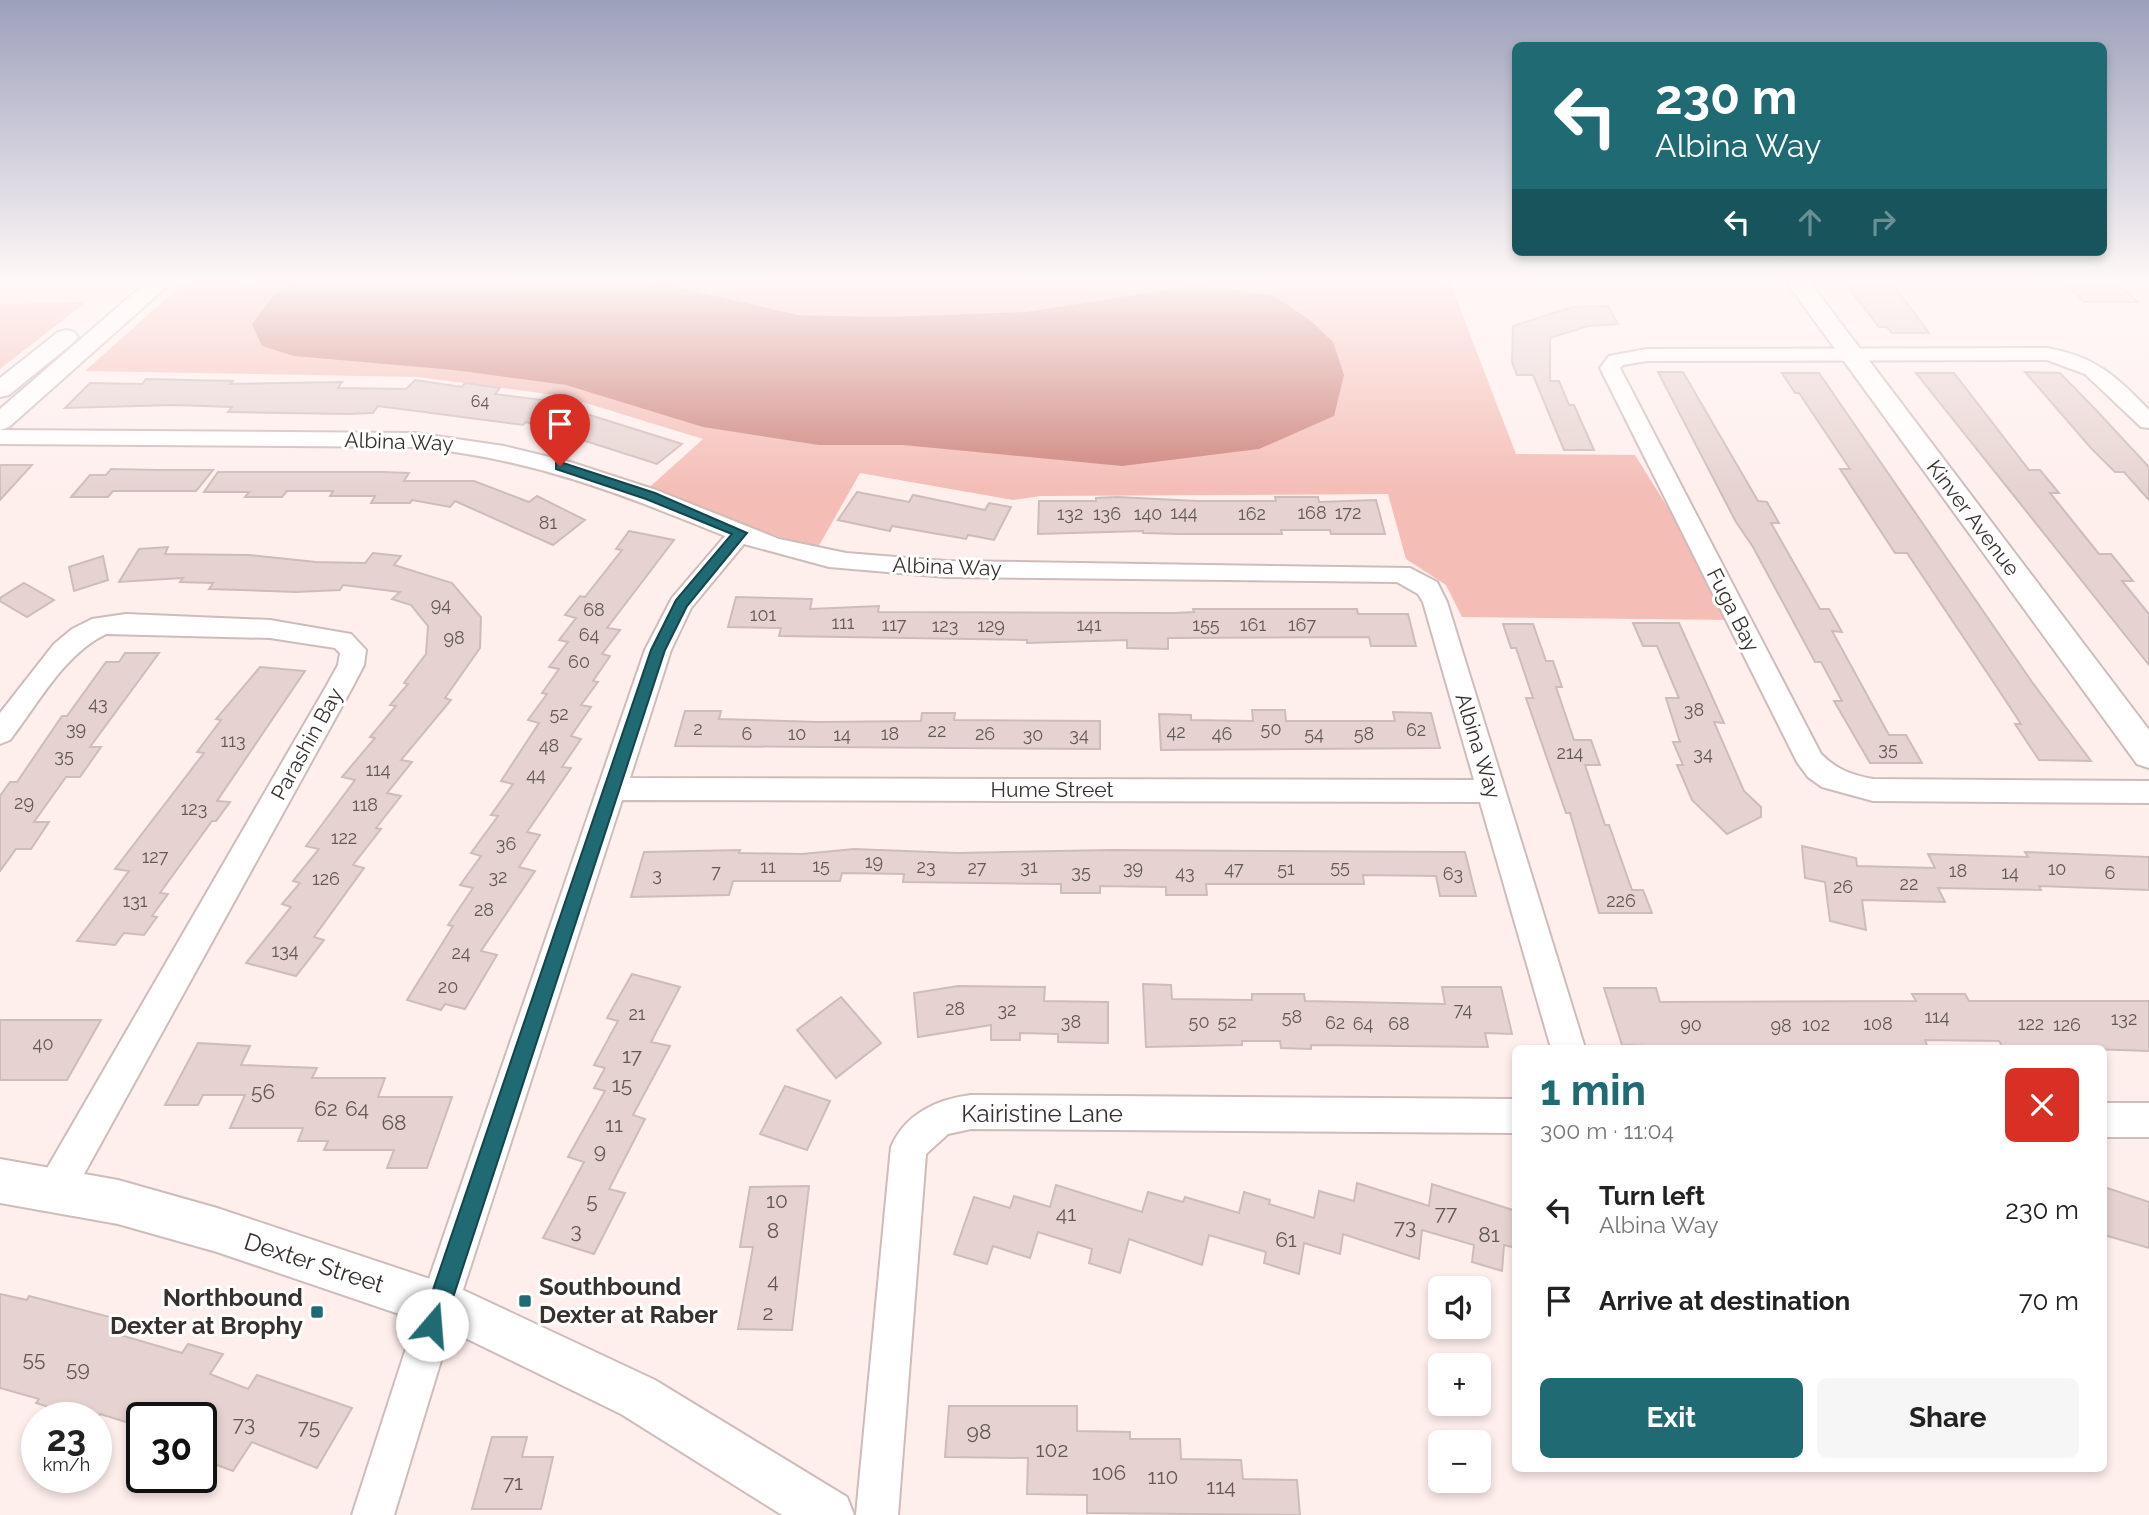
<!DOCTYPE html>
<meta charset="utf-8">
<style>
body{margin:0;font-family:Raleway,sans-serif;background:#f6f6f6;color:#222;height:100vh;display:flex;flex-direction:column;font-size:26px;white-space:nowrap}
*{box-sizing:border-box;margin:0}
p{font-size:23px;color:#767676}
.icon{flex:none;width:38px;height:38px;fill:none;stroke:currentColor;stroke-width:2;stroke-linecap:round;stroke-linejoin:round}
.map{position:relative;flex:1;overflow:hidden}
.sheet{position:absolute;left:1512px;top:1045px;width:595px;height:427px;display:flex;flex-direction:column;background:#fff;border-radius:10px;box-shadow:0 4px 10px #0003}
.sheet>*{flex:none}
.banner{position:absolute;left:1512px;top:42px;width:595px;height:214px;border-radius:10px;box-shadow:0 4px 10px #0003;background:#1f6a73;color:#fff;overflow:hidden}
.tools{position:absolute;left:1428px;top:1276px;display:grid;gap:14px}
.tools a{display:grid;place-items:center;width:63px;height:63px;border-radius:10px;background:#fff;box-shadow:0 4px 10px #0003;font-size:35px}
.speed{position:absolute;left:21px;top:1402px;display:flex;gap:14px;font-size:35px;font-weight:700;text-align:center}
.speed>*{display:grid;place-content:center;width:91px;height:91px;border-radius:50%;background:#fff;box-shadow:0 4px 10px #0003;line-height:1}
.speed small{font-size:18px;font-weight:400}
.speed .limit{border:4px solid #111;border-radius:10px;background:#fff;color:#111}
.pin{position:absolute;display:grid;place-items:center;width:60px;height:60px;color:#fff;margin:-72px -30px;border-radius:50% 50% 50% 0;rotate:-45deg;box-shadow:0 0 7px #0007}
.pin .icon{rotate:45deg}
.me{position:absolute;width:77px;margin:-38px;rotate:18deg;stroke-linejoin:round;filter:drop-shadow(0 0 5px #0008)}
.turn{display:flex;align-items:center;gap:24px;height:147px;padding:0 28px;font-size:32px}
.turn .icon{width:91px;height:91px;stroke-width:2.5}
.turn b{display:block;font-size:49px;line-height:60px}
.lanes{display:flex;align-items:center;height:66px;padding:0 28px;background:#0003;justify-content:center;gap:35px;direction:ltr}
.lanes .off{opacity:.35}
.round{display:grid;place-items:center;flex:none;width:74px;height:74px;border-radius:10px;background:#f6f6f6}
.overview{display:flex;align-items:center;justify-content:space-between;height:119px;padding:0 28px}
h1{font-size:42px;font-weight:700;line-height:52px;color:#1f6a73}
.primary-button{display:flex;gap:14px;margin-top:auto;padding:14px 28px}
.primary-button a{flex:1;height:80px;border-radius:10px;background:#1f6a73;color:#fff;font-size:28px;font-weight:700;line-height:80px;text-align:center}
.primary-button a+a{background:#f6f6f6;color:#222}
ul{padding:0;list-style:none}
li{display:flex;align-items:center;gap:21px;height:91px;padding:0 28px}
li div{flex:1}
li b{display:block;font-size:26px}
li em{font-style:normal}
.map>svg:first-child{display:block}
.built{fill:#f7e1de}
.green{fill:#f4bdb6}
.water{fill:#cd827a}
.building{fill:#e6d3d1;stroke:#cebcb9;stroke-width:2}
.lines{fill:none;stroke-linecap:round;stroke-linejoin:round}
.minor-casing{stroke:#cebcba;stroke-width:4}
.tertiary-casing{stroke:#cebcba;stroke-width:4}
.minor{fill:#fff;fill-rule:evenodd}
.tertiary{fill:#fff;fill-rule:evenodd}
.route{fill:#1f6a73;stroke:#14454b;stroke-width:2}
.poi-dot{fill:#1f6a73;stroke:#fff;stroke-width:2.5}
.labels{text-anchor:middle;stroke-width:6;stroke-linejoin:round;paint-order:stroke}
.far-number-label{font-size:16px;fill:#635958}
.number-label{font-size:18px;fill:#635958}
.street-label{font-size:21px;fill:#37302f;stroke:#fff}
.near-number-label{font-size:21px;fill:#635958}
.near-street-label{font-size:24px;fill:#37302f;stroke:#fff}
.near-poi-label{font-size:24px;font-weight:bold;fill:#37302f;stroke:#fff;text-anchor:start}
</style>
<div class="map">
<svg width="2149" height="1515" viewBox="0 0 2149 1515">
<rect width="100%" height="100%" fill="#feefed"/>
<path class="built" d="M0 280H109L86 302 0 304Z"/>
<g class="green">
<path d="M187 280H1449L1516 454 1635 455 1738 620 1462 617 1446 585 1406 559 1388 494 1041 496 1013 500 860 473 817 549 643 493 703 439 563 396 418 377 85 371Z"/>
<path d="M86 302 0 369V304Z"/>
</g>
<path class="water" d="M297 280H646L798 315 884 317 1027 312 1193 286 1237 290 1274 296 1310 320 1333 342 1344 375 1334 416 1259 449 1122 466 903 445H819L703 427 566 385 454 370 294 356 262 346 252 324 274 295Z"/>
<g class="building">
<path d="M1842 280H1890L1929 333H1892L1887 327H1879Z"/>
<path d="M2062 280H2114L2138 302H2084Z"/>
<path d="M1608 306 1618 324 1588 326 1550 338V381H1559L1569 405H1574L1594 450H1564L1533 375H1517L1512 362 1513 326 1572 307Z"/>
<path d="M1658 372H1683L1758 501 1767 502 1779 523H1771L1820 609H1829L1842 632 1832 631 1889 735H1906L1922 763H1870L1834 701H1842L1821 662H1815L1753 547 1736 522Z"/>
<path d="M2025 372 2060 373 2096 410 2149 467V500L2124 472H2115L2090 447Z"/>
<path d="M1782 373H1819L2032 682 2091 761 2039 760 2015 724H2021L1996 686 1907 553H1895L1840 469H1850L1799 393H1795Z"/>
<path d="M1916 373H1954L2029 470H2040L2059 493H2050L2099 554H2111L2133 581H2122L2149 614V665Z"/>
<path d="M146 379 233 381 230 384 342 382 338 388 406 389 415 380 462 387 465 383 500 388 495 394 542 400 682 444 657 464 526 422 523 425 378 406 373 413 347 414 228 412 232 407 175 405 65 408 90 383 142 384Z"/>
<path d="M0 465H32L0 500Z"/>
<path d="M111 469 158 470H213L196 491H113L108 497H71L90 475H106Z"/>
<path d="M218 472H383L409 473 404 481H474L529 502 537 496 585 520 553 545 455 501 450 507 412 500 410 503H371L375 496H330L333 491H287L282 497H245L249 492H204Z"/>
<path d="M857 492 909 502 913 495 985 510 989 503 1011 507 994 540 968 535 966 539 892 526 890 531 838 520Z"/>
<path d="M1117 497 1197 501H1276L1275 497H1318L1319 502 1376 500 1385 534H1331L1330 530H1281L1282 534H1179L1143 533V531L1038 534 1039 501H1096V498Z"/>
<path d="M629 531 674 540 607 628 620 630 602 654 610 656 593 681 598 682 581 705 591 707 571 736 581 739 562 767 571 768 527 832 540 835 519 867 535 871 481 951 497 955 465 1009 445 1004 441 1010 407 1000 453 926 448 925 473 888 460 885 481 856 471 853 498 816 491 815 513 784 501 781 539 723 528 720 547 694 542 693 559 669 549 667 568 642 559 640 576 618 565 615 580 596 585 597 622 550 616 549Z"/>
<path d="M168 547 165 554 249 555 316 562 365 563 373 553 401 556 394 565 452 583 481 617 480 648 445 698 451 700 401 760 412 762 387 793 401 796 376 828 381 829 353 865 364 868 314 937 324 940 296 976 246 963 291 907 282 904 300 883 293 881 319 849 306 846 355 780 342 777 375 738 370 737 396 706 390 705 408 684 404 683 426 654 428 626 411 605 392 599 400 592 343 585 340 590 296 592 209 589 213 583 180 582 183 578 119 582 139 549Z"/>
<path d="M103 556 108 580 74 591 69 567Z"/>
<path d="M24 583 54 600 27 617 0 601V598Z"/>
<path d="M736 597 812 599 810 609 879 606 878 612 1174 613 1194 612 1193 609H1357L1358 614H1408L1416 646H1371L1369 637 1168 638V649L1127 648V640L1027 643V640L779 636 781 628 728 627Z"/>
<path d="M1633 623H1679L1724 723 1714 722 1744 791 1761 807V817L1727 834 1692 800 1677 765H1683L1673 742H1680L1666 698H1679L1657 646H1643Z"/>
<path d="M1503 624H1533L1546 661H1553L1562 687H1556L1574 740H1591L1600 765H1585L1605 825H1609L1632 890H1643L1652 913H1599L1570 813H1566L1526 698H1533L1516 648H1511Z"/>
<path d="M125 653H159L90 747H101L80 777H66L34 822H49L31 849H16L0 871V796L10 782H17L62 716H67L106 662H119Z"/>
<path d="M260 667 305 671 217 801 230 802 216 821H212L160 893 168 894 152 916 157 917 144 935 124 933 115 945 77 941 129 871 115 869 204 753 197 752 221 720 216 719Z"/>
<path d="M1252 710H1285L1286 721H1395L1393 712 1431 713 1440 748 1161 750 1159 714 1191 715V720L1253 721Z"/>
<path d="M685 711H721L719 719 818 722 921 721 922 713H955L954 720 1100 721V749L675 746Z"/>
<path d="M1802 846 1856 858 1857 866 1935 868 1928 854 2028 857 2025 852 2149 857V890L2039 886 2041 890 1938 888 1945 902 1862 900 1866 930 1830 921 1825 882 1805 878Z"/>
<path d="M854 849 957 853 1111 850 1465 852 1476 896H1440L1436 876 1363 875 1364 884H1206L1207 895H1166V887L1100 886V893H1061V884L903 882 904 874 842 873 840 881H733L729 895 631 897 644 852 740 850 739 853 802 854Z"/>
<path d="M632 974 680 987 651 1042 670 1046 633 1115 645 1119 609 1189 625 1193 594 1254 543 1238 584 1162 568 1157 605 1091 594 1088 605 1068 594 1065 618 1021 607 1018Z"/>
<path d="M1143 984 1171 985 1172 999 1252 1000V994H1304L1305 1001 1445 1004 1442 987H1501L1512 1034 1485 1033 1488 1047 1311 1045V1049L1281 1048 1280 1041H1242V1045L1146 1047Z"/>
<path d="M958 986 1045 987 1044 1001 1108 1002V1043L1058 1042V1034L1020 1033V1040H991V1025L918 1037 914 993Z"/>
<path d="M1604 988H1656L1660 1002 1916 1001 1912 994H1965L1969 1001H2149V1051L2002 1046 1999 1041 1925 1040 1928 1048H1700L1622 1045Z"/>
<path d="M841 997 881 1043 836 1078 797 1030Z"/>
<path d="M0 1020H101L67 1080H0Z"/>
<path d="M198 1043 250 1046 241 1065 317 1068 312 1078H385L378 1097H452L427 1168H387L394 1150H324L328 1141H298L303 1128H230L245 1095H203L198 1105H165Z"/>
<path d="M785 1086 830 1101 807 1150 760 1134Z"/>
<path d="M1357 1183 1429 1206 1432 1184 1516 1211V1248L1504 1245 1502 1271 1472 1262 1474 1245 1422 1230 1419 1259 1343 1234 1340 1254 1304 1243 1299 1274 1264 1263 1266 1252 1209 1235 1202 1265 1129 1239 1120 1273 1089 1263 1092 1249 1038 1232 1030 1258 993 1246 987 1264 954 1254 974 1197 1010 1208 1014 1196 1050 1207 1056 1185 1142 1212 1148 1192 1183 1202 1185 1197 1239 1213 1244 1192 1270 1200 1269 1204 1314 1218 1319 1191 1354 1201Z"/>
<path d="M809 1186 792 1330 738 1329 753 1247H740L750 1187Z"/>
<path d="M2104 1187 2149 1202V1248L2104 1235Z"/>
<path d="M0 1294 27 1300 29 1296 129 1322 120 1335 182 1353 188 1344 223 1354 210 1374 248 1389 257 1375 352 1408 317 1468 252 1442 233 1471 201 1459V1418H142V1427L100 1414 96 1420V1418H84L36 1403 39 1399 0 1388Z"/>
<path d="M949 1406H1077V1431L1130 1432V1439H1180L1181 1459 1241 1460 1243 1479 1297 1480 1300 1515 1087 1513V1495L1027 1494 1028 1458 945 1457Z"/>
<path d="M492 1437H527L522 1457H553L541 1509H472Z"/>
</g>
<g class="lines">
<defs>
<g id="minor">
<path d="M2047 348C2096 357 2115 375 2149 410V428L2141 427 2085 374 2047 360 1647 361 1623 365 1620 368 1821 754C1837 770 1852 775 1873 779L2149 781V803L1873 801 1822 787 1808 777 1797 762 1600 368 1609 356 1647 349Z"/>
<path d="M0 430 415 433 504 446 570 462 656 490 779 539 846 553 946 561 1410 568 1437 582 1447 602 1585 1048H1551L1480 802 622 800 458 1305 394 1515H352L420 1305 645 650 672 598 725 536C616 492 534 459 415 447L0 444ZM744 544 829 567 946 577 1397 582 1418 594 1423 602 1474 780 630 778 671 650 691 608Z"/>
<path d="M126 614 270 620 351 634 366 650 364 665 352 688 68 1203 55 1208 42 1203 37 1190 42 1177 327 685 338 665 340 653 335 648 270 638 106 634C63 655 38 704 10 740L0 744V713L54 644 72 629 92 619Z"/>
<path d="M971 1095 1516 1099V1133L971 1129 948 1134 926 1154 898 1515H856L891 1147C905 1114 937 1099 971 1095Z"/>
<rect x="2104" y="1103" width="45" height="34"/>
</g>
<g id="tertiary">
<path d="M149 280H174L9 427 0 430V409Z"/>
<path d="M1785 280H1808L2149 730V768L2137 764Z"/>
<path d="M66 330 74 332 78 337 74 342 9 395 0 397V378L58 332Z"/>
<path d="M0 1159 118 1180 217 1208 463 1290 655 1380 847 1497 854 1515H782L621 1414 455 1333 217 1252 118 1224 0 1203Z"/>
</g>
</defs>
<use href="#minor" class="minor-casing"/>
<use href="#tertiary" class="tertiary-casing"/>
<use href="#minor" class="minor"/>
<use href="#tertiary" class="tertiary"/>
</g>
<linearGradient id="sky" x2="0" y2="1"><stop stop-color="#9da0bc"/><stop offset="0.57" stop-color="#fff8f7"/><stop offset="1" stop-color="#fff8f7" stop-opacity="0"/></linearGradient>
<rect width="2149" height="492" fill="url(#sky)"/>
<path class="route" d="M560 462 655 493 747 533 687 606 665 650 444 1325 440 1332 432 1336 425 1332 421 1325 651 650 676 600 732 534 646 499 556 469V463Z"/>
<g class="poi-dot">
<rect x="518" y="1294" width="14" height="14" rx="3.5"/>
<rect x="310" y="1305" width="14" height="14" rx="3.5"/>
</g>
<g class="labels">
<g class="far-number-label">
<text x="480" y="407">64</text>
</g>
<g class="number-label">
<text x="1184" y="519">144</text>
<text x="1312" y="519">168</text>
<text x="1348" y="519">172</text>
<text x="1070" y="520">132</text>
<text x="1107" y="520">136</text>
<text x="1148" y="520">140</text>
<text x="1252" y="520">162</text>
<text x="548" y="529">81</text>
<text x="441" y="611">94</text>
<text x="594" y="616">68</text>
<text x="763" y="621">101</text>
<text x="843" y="629">111</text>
<text x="894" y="631">117</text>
<text x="1089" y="631">141</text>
<text x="1206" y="631">155</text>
<text x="1253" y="631">161</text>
<text x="1302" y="631">167</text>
<text x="945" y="632">123</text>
<text x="991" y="632">129</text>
<text x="589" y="641">64</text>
<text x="454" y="644">98</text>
<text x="579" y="668">60</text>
<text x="98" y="710">43</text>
<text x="1694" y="716">38</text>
<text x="559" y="720">52</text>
<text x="76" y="735">39</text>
<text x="698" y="735">2</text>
<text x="1271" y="735">50</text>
<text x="1416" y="736">62</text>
<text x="937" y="737">22</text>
<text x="1176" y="738">42</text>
<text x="747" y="740">6</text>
<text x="797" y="740">10</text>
<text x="890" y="740">18</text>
<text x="985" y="740">26</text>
<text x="1222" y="740">46</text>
<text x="1314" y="740">54</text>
<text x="1364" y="740">58</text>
<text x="842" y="741">14</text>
<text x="1033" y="741">30</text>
<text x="1079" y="741">34</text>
<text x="233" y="747">113</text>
<text x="549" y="752">48</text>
<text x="1888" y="755">35</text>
<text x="1570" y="759">214</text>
<text x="1703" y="760">34</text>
<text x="64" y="762">35</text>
<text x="378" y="776">114</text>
<text x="536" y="781">44</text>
<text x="24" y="809">29</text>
<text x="365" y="811">118</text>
<text x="194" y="815">123</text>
<text x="344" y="844">122</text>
<text x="506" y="850">36</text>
<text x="155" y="863">127</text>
<text x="874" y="868">19</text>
<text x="821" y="872">15</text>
<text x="768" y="873">11</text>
<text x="926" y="873">23</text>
<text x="1029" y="873">31</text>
<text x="1340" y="873">55</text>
<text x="977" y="874">27</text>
<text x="1133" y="874">39</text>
<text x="1234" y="875">47</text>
<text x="1286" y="875">51</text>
<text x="2057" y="875">10</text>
<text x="1958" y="877">18</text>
<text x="716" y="878">7</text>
<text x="1081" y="878">35</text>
<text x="1185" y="879">43</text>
<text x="2010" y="879">14</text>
<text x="2110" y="879">6</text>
<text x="1453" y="880">63</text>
<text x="657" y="881">3</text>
<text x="498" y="883">32</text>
<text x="326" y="885">126</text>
<text x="1909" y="890">22</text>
<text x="1843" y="893">26</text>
<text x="135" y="907">131</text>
<text x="1621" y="907">226</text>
<text x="484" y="916">28</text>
<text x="285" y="957">134</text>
<text x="461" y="959">24</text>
<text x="448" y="993">20</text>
<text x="955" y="1015">28</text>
<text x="1007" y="1016">32</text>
<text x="1463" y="1016">74</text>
<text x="637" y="1020">21</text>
<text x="1292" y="1023">58</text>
<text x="1937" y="1023">114</text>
<text x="2124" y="1025">132</text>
<text x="1071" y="1028">38</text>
<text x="1199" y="1028">50</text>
<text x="1227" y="1028">52</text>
<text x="1335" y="1029">62</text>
<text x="1363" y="1030">64</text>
<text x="1399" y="1030">68</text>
<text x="1878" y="1030">108</text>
<text x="2031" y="1030">122</text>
<text x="1691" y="1031">90</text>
<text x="1816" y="1031">102</text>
<text x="2067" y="1031">126</text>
<text x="1781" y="1032">98</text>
<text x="43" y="1050">40</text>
</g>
<g class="street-label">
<text transform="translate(399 442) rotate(2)" y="7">Albina Way</text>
<text transform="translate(1973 518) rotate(53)" y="7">Kinver Avenue</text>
<text transform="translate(947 567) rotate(2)" y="7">Albina Way</text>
<text transform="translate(1733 610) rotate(63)" y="7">Fuga Bay</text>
<text transform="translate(307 744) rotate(-61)" y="7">Parashin Bay</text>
<text transform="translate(1478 746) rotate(73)" y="7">Albina Way</text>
<text x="1052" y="797">Hume Street</text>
</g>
<g class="near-number-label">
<text x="632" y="1063">17</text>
<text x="622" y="1092">15</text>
<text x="263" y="1099">56</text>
<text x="326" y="1116">62</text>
<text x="357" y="1116">64</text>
<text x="394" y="1130">68</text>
<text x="614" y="1132">11</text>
<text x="600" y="1158">9</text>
<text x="592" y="1208">5</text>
<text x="777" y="1208">10</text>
<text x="1446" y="1220">77</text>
<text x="1066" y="1221">41</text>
<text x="1405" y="1234">73</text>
<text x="576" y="1238">3</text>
<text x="773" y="1238">8</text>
<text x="1489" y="1242">81</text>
<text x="1286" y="1247">61</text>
<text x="773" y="1288">4</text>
<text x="768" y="1320">2</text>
<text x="34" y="1366">55</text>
<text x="78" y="1376">59</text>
<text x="244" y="1431">73</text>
<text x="309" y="1434">75</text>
<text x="979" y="1439">98</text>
<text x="1052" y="1457">102</text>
<text x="1109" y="1480">106</text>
<text x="1163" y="1484">110</text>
<text x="513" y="1490">71</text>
<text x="1221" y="1494">114</text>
</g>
<g class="near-street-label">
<text x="1042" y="1122">Kairistine Lane</text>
<text transform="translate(314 1263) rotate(18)" y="8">Dexter Street</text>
</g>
<g class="near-poi-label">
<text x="539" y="1295">Southbound<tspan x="539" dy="28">Dexter at Raber</tspan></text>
<text x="303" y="1306" text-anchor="end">Northbound<tspan x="303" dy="28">Dexter at Brophy</tspan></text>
</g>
</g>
</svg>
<div class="tools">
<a><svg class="icon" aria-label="sound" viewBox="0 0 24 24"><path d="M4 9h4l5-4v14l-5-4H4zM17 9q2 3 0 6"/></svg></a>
<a>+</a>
<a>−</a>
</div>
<div class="speed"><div>23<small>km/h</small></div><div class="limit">30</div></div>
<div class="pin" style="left:560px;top:466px;background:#d93025"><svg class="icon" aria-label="arrive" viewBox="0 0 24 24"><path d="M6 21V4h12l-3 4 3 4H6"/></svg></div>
<svg class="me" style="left:432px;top:1325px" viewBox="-20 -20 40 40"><circle r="19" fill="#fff"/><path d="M0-13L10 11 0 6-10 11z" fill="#1f6a73"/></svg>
<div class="banner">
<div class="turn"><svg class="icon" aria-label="left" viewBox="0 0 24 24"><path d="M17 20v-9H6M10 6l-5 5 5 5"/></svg><div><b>230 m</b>Albina Way</div></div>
<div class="lanes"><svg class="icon" aria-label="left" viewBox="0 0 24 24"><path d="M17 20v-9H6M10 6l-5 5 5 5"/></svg><svg class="icon off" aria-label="ahead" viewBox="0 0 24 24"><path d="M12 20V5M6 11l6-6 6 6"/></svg><svg class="icon off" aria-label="right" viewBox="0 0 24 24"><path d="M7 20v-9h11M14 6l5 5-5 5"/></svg></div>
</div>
<section class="sheet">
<div class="overview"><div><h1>1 min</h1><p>300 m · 11:04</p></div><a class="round" style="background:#d93025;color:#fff"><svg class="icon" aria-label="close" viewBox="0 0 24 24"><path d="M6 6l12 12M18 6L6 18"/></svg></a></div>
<ul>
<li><svg class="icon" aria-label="left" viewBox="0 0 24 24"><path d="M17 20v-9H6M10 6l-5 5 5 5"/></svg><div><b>Turn left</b><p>Albina Way</p></div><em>230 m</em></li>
<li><svg class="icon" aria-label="arrive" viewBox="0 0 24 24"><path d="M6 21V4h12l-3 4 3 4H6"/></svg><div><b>Arrive at destination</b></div><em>70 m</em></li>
</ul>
<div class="primary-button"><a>Exit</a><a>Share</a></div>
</section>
</div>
